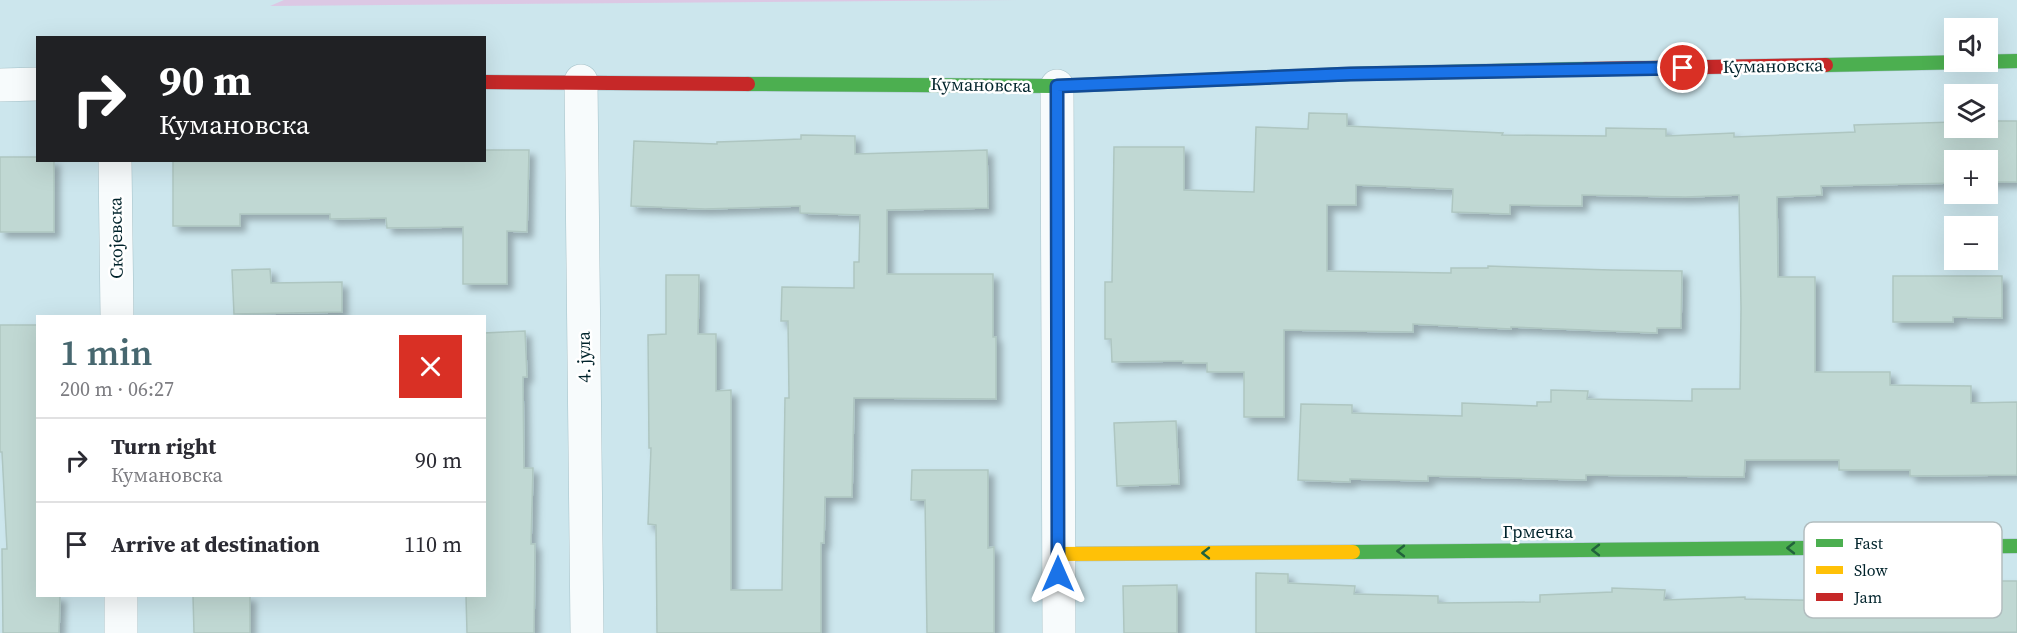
<!DOCTYPE html>
<meta charset="utf-8">
<style>
body{margin:0;font-family:"Source Serif 4",serif;background:#f2f2f3;color:#2b2b33;height:100vh;display:flex;flex-direction:column;font-size:22px;white-space:nowrap}
*{box-sizing:border-box;margin:0}
p{font-size:20px;color:#7c7c81}
.icon{flex:none;width:33px;height:33px;fill:none;stroke:currentColor;stroke-width:2;stroke-linecap:round;stroke-linejoin:round}
.map{position:relative;flex:1;overflow:hidden}
.sheet{position:absolute;left:36px;top:315px;width:450px;height:282px;display:flex;flex-direction:column;background:#fff;border-radius:0px;box-shadow:0 6px 24px #0002}
.sheet>*{flex:none}
.top-card{position:absolute;left:36px;top:36px;width:450px;height:126px;border-radius:0px;box-shadow:0 6px 24px #0002;background:#202124;color:#fff;overflow:hidden}
.tools{position:absolute;left:1944px;top:18px;display:grid;gap:12px}
.tools a{display:grid;place-items:center;width:54px;height:54px;border-radius:0px;background:#fff;box-shadow:0 6px 24px #0002;font-size:30px}
.pin{position:absolute;display:grid;place-items:center;width:51px;height:51px;color:#fff;margin:-26px;border:3px solid #fff;border-radius:50%;box-shadow:0 2px 6px #0007}
.me{position:absolute;width:66px;margin:-33px;rotate:0deg;stroke-linejoin:round;filter:drop-shadow(0 0 4px #0008)}
.turn{display:flex;align-items:center;gap:21px;height:126px;padding:0 24px;font-size:27px}
.turn .icon{width:78px;height:78px;stroke-width:2.5}
.turn b{display:block;font-size:42px;line-height:51px}
.round{display:grid;place-items:center;flex:none;width:63px;height:63px;border-radius:0px;background:#f2f2f3}
.overview{display:flex;align-items:center;justify-content:space-between;height:102px;padding:0 24px}
h1{font-size:36px;font-weight:600;line-height:45px;color:#47676f}
ul{padding:0;list-style:none}
li{display:flex;align-items:center;gap:18px;height:84px;padding:0 24px;border-top:2px solid #e1e1e2}
li div{flex:1}
li b{display:block;font-size:22px}
li em{font-style:normal}
.map>svg:first-child{display:block}
.green{fill:#dcc8e4}
.building{fill:#c0d8d3;stroke:#aec6c1;stroke-width:1.5;filter:url(#shadow)}
.lines{fill:none;stroke-linecap:round;stroke-linejoin:round}
.street-casing{stroke:#a5c1c8;stroke-width:34}
.fast-casing{stroke:#a5c1c8;stroke-width:15}
.slow-casing{stroke:#a5c1c8;stroke-width:15}
.jam-casing{stroke:#a5c1c8;stroke-width:15}
.street{stroke:#f7fbfc;stroke-width:33}
.fast{stroke:#4caf50;stroke-width:14}
.slow{stroke:#ffc107;stroke-width:14}
.jam{stroke:#c62828;stroke-width:14}
.oneway{stroke:#22623c}
.route-casing{stroke:#114b97;stroke-width:15}
.route{stroke:#1a73e8;stroke-width:10}
.labels{text-anchor:middle;stroke-width:5;stroke-linejoin:round;paint-order:stroke}
.street-label{font-size:18px;fill:#00232b;stroke:#fff}
.key{fill:#fff;stroke:#b2bdbf;stroke-width:1.5}
.key-label{font-size:16px;fill:#00232b}
</style>
<div class="map">
<svg width="2017" height="633" viewBox="0 0 2017 633">
<defs>
<filter id="shadow"><feDropShadow dx="5.5" dy="5.5" stdDeviation="3" flood-color="#0004"/></filter>
</defs>
<rect width="100%" height="100%" fill="#cce6ed"/>
<path class="green" d="M284 0H1019L270 6Z"/>
<g class="building">
<path d="M1309 113 1347 114V126L1503 133 1502 135 1606 136V128L1666 129V136L1734 133V137L1855 132 1854 125 1954 122V128H1988V121H2017V182H1988V160H1954V183L1821 186 1822 195 1777 197 1778 277H1815V372H1890V385L1971 386V403L2017 402V475L1910 476V470H1839V460H1745L1744 477 1586 475V480L1428 476V481L1350 479V482L1298 480 1301 404 1352 405V413L1462 416V403L1537 406V402H1551V390L1588 391 1587 399 1692 401V389H1740L1741 308 1739 195 1686 197 1582 195V206L1510 205V214L1452 212 1453 189 1356 185V205H1327V271L1451 273V268H1488V266L1611 270 1682 271 1681 328H1657V333L1511 327V329L1413 324V332L1284 330V417H1244V372H1207V363H1183V361L1112 362 1111 339H1105V282H1112L1114 147H1184V190L1254 192 1256 127 1308 129Z"/>
<path d="M801 135 855 136V154L987 150 988 208 887 210V274H993V337H996V399L854 398 852 497H825L824 543H821V633H657L656 525 648 524 651 448H649L648 335 666 334V275H699L698 334H716V391L731 390V590H782L785 398H789L788 321H781L782 287 854 288V262H859L860 215 800 213V206L705 209 631 206 634 141 717 144V142L801 139Z"/>
<path d="M484 150H529L527 232 507 231V284H463V227L387 228 386 218 330 219V214H240V226H173V160H484Z"/>
<path d="M0 157H38V160H54V232H0Z"/>
<path d="M270 269 271 283 342 282V312L234 314 232 270Z"/>
<path d="M1893 276H2002V318L1953 317V322H1893Z"/>
<path d="M0 325H38V596H60L59 633H3L2 549H7L2 452H0Z"/>
<path d="M525 331 527 377H523L524 468H533L531 544H535L534 633H467L466 596H484V333Z"/>
<path d="M1176 421 1179 484 1117 486 1114 423Z"/>
<path d="M912 470H988V548L994 547V633H927L925 500H911Z"/>
<path d="M1256 573 1288 574V583L1355 586 1354 594 1438 596V603L1540 602V595L1612 592V588L1665 590 1664 600 1745 597V599L1841 601V597L1916 595V581H2017V632L1256 633Z"/>
<path d="M1177 585V633H1124L1123 586Z"/>
<path d="M193 596H250V633H194Z"/>
</g>
<g class="lines">
<defs>
<g id="street">
<path d="M581 81 587 633"/>
<path d="M0 85 38 84"/>
<path d="M1057 86 1059 633"/>
<path d="M115 160 117 316"/>
<path d="M121 596V633"/>
</g>
<g id="fast">
<path d="M1826 65 2017 61"/>
<path d="M748 84 1057 86 1350 74 1586 69"/>
<path d="M1353 552 2017 546"/>
</g>
<path id="slow" d="M1058 554 1353 552"/>
<g id="jam">
<path d="M1586 69 1826 65"/>
<path d="M484 82 748 84"/>
</g>
</defs>
<use href="#street" class="street-casing"/>
<use href="#fast" class="fast-casing"/>
<use href="#slow" class="slow-casing"/>
<use href="#jam" class="jam-casing"/>
<use href="#street" class="street"/>
<use href="#fast" class="fast"/>
<use href="#slow" class="slow"/>
<use href="#jam" class="jam"/>
</g>
<defs><path id="oneway-chevron" d="M-2-3.5L2.5 0L-2 3.5" fill="none" stroke-width="1.6" stroke-linecap="round" stroke-linejoin="round" transform="scale(1.5)"/></defs>
<g class="oneway">
<use href="#oneway-chevron" transform="translate(1791 548) rotate(180)"/>
<use href="#oneway-chevron" transform="translate(1596 550) rotate(180)"/>
<use href="#oneway-chevron" transform="translate(1401 551) rotate(180)"/>
<use href="#oneway-chevron" transform="translate(1206 553) rotate(180)"/>
</g>
<g class="lines">
<defs>
<path id="route" d="M1058 574 1057 86 1350 74 1683 68"/>
</defs>
<use href="#route" class="route-casing"/>
<use href="#route" class="route"/>
</g>
<g class="labels">
<g class="street-label">
<text transform="translate(1773 66) rotate(-1)" y="6">Кумановска</text>
<text transform="translate(981 85) rotate(1)" y="6">Кумановска</text>
<text transform="translate(116 238) rotate(-91)" y="6">Скојевска</text>
<text transform="translate(584 357) rotate(-91)" y="6">4. јула</text>
<text x="1538" y="538">Грмечка</text>
</g>
</g>
<rect x="1804" y="522" width="198" height="96" rx="9" class="key"/>
<rect x="1816" y="539" width="27" height="8" fill="#4caf50"/>
<rect x="1816" y="566" width="27" height="8" fill="#ffc107"/>
<rect x="1816" y="593" width="27" height="8" fill="#c62828"/>
<g class="key-label">
<text x="1854" y="549">Fast</text>
<text x="1854" y="576">Slow</text>
<text x="1854" y="603">Jam</text>
</g>
</svg>
<div class="tools">
<a><svg class="icon" aria-label="sound" viewBox="0 0 24 24"><path d="M4 9h4l5-4v14l-5-4H4zM17 9q2 3 0 6"/></svg></a>
<a><svg class="icon" aria-label="layers" viewBox="0 0 24 24"><path d="M12 4l9 5-9 5-9-5zM3 14l9 5 9-5"/></svg></a>
<a>+</a>
<a>−</a>
</div>
<div class="pin" style="left:1683px;top:68px;background:#d93025"><svg class="icon" aria-label="arrive" viewBox="0 0 24 24"><path d="M6 21V4h12l-3 4 3 4H6"/></svg></div>
<svg class="me" style="left:1058px;top:574px" viewBox="-20 -20 40 40"><path d="M0-17L14 15 0 8-14 15z" fill="#1a73e8" stroke="#fff" stroke-width="4"/></svg>
<div class="top-card">
<div class="turn"><svg class="icon" aria-label="right" viewBox="0 0 24 24"><path d="M7 20v-9h11M14 6l5 5-5 5"/></svg><div><b>90 m</b>Кумановска</div></div>
</div>
<section class="sheet">
<div class="overview"><div><h1>1 min</h1><p>200 m · 06:27</p></div><a class="round" style="background:#d93025;color:#fff"><svg class="icon" aria-label="close" viewBox="0 0 24 24"><path d="M6 6l12 12M18 6L6 18"/></svg></a></div>
<ul>
<li><svg class="icon" aria-label="right" viewBox="0 0 24 24"><path d="M7 20v-9h11M14 6l5 5-5 5"/></svg><div><b>Turn right</b><p>Кумановска</p></div><em>90 m</em></li>
<li><svg class="icon" aria-label="arrive" viewBox="0 0 24 24"><path d="M6 21V4h12l-3 4 3 4H6"/></svg><div><b>Arrive at destination</b></div><em>110 m</em></li>
</ul>
</section>
</div>
